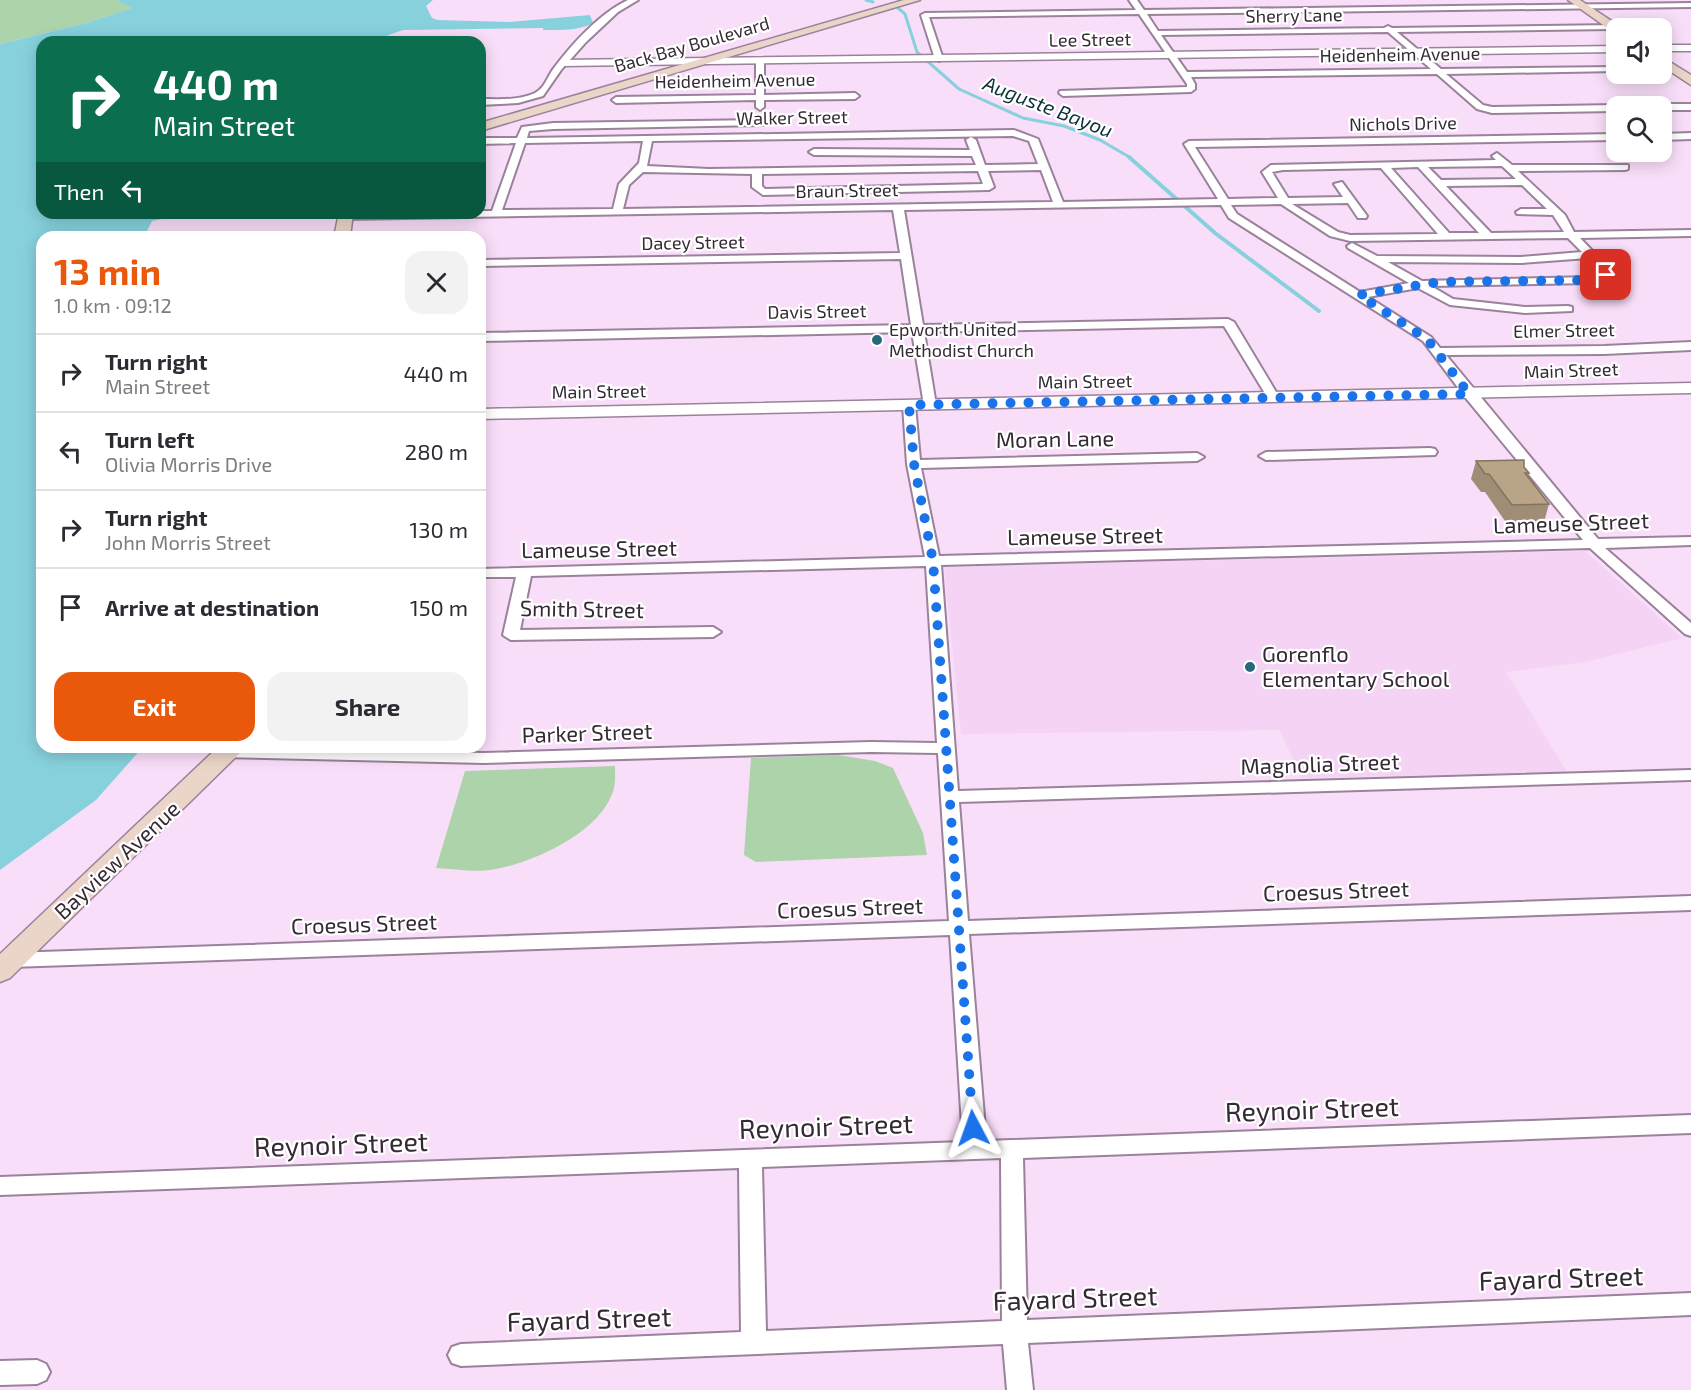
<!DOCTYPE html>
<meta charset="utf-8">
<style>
body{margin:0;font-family:"Exo 2",sans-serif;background:#f2f2f3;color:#2b2b33;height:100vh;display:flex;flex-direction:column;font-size:22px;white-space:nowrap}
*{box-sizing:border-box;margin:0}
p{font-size:20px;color:#7c7c81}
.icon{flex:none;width:33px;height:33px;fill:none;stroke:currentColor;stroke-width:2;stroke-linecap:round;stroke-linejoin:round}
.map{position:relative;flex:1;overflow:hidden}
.drawer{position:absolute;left:36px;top:231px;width:450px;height:522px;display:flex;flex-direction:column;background:#fff;border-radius:18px;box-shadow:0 3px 15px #0003}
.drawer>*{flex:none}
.guide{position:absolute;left:36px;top:36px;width:450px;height:183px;border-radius:18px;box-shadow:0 3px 15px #0003;background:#0b6e4f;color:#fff;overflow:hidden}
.buttons{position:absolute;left:1606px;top:18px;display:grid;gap:12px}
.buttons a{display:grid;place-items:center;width:66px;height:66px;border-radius:12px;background:#fff;box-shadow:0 3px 15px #0003;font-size:30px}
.pin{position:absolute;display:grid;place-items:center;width:51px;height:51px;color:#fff;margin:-26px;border-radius:12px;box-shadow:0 3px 9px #0006}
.me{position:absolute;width:66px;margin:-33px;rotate:356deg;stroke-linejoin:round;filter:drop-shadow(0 0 4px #0008)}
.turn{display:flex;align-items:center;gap:21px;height:126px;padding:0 18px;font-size:27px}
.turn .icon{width:78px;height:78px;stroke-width:2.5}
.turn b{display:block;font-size:42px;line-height:51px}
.then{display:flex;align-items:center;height:57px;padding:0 18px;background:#0003;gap:12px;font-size:22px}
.round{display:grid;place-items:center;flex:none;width:63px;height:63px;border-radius:18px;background:#f2f2f3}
.summary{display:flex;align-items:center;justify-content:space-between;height:102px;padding:0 18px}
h1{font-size:36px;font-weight:700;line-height:45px;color:#ea580c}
.button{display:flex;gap:12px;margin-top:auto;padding:12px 18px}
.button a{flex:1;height:69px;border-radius:18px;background:#ea580c;color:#fff;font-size:24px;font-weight:700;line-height:69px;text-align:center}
.button a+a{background:#f2f2f3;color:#2b2b33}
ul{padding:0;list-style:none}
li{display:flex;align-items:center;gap:18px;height:78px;padding:0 18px;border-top:2px solid #e1e1e2}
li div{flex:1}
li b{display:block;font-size:22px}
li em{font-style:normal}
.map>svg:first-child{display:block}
.built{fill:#f4d3f4}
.green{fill:#acd3aa}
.water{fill:#87d1dd}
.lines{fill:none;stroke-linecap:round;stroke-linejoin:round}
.stream-far1{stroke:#87d1dd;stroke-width:3}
.stream{stroke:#87d1dd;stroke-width:4}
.minor-casing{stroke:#9a829b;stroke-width:4}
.tertiary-casing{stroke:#9a829b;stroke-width:3}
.secondary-casing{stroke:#9a829b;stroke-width:3}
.minor{fill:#fff;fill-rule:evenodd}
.tertiary{fill:#fff;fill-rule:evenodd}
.secondary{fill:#ebd5c9;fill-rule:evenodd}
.wall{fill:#a08d75}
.building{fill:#baa488;stroke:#82735f;stroke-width:1.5}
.route{stroke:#1a73e8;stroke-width:10;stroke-dasharray:0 18}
.poi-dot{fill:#25697a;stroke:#fff;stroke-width:2}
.labels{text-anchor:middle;stroke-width:4.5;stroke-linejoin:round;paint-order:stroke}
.far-street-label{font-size:18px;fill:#342a34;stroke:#fff}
.far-poi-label{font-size:18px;fill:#342a34;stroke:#fff;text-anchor:start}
.far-water-label{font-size:20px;font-style:italic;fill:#0b3036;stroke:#fff}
.street-label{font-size:22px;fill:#342a34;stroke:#fff}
.poi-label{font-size:22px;fill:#342a34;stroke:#fff;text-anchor:start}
.near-street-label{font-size:27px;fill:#342a34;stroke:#fff}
</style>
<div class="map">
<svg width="1691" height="1390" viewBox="0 0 1691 1390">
<rect width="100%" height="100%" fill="#f9def9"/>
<path class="built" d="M1585 551 1682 638 1585 662 1506 672 1567 772 1301 778 1280 730 961 734 944 567Z"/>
<g class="green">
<path d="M0 0H116L134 8 86 23 0 44Z"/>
<path d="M838 755 875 761 893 768 923 833 927 855 756 862 744 855 751 758Z"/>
<path d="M615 766C615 775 616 785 612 794 598 833 534 862 496 869 478 873 455 869 436 868L465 771Z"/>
</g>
<path class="water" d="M116 0H433L426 6 432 18 438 20 509 22 590 15 593 23C579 31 559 30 543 30V28L403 30 369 42H42V213H193L152 221 144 237H42V747H143L96 800 0 870V44L86 23 133 8Z"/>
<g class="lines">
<g class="stream-far1">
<path d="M866 0 873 2"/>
<path d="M898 8 905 14 917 52 959 89 1023 118 1064 126 1100 140 1131 158"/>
</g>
<path class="stream" d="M1129 157 1215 233 1319 311"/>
<defs>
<g id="minor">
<path d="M628 0H638L618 12 586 42 561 70 543 96 518 103 480 105V99C497 99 518 101 535 93 545 88 547 77 554 68 572 44 600 13 628 0Z"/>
<path d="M1129 0H1137L1144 10 1691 3V7L1147 14 1158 31 1384 28 1388 26 1392 28 1615 25V29H1612L1397 32 1441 69 1617 67V71L1446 74 1483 105 1492 107 1617 105 1620 106H1617V111L1492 113 1477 109 1437 74 1191 77 1195 84V89L1191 92 1063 96 1059 93 1060 91 1187 87V84L1139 14 929 17 943 59 939 61 935 59 921 15 925 13 1136 10ZM1388 32 1431 69 1187 72 1161 35Z"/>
<path d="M760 58 764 60V95L855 93 859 96 855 99 764 100V107L760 110 756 107V100L616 103 612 100 616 97 756 95V60Z"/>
<path d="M1662 104H1691V110H1662V106H1658Z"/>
<path d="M760 120 764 123 763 125 553 129 529 131 527 138 1014 130 1038 139 1063 202 1218 199 1184 144 1189 141 1617 134V140L1195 147 1228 199 1278 198 1262 172 1271 165 1496 160 1492 156 1497 153 1512 165H1628V169L1625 170 1518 171 1565 215 1574 232 1691 230V236L1580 238 1610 269V277L1592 283 1431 286 1453 299 1525 307 1568 306 1572 307V311L1525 313 1450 305 1418 288 1368 297 1431 337 1440 348 1604 346 1691 342V350L1604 354 1446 355 1598 539 1691 537V545L1605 548 1691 623V636L1685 634 1590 548 941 565 958 791 1691 770V780L959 802 968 921 1691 896V910L969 934 986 1141 1691 1115V1133L1023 1158 1027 1320 1691 1293V1315L1028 1343 1033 1390H1007L1003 1344 461 1366 452 1363 448 1355 452 1347 461 1344 741 1332 739 1168 0 1195V1177L963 1142 950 935 11 967 4 965 1 960 4 955 11 953 949 921 938 753 871 752 484 763 221 757 218 753 221 749 227 748 484 753 871 742 937 743 926 566 531 576 520 630 713 627 721 632 713 637 511 640 503 635 516 577H480V569L925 557 907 464 903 405 909 401 915 405 920 460 1197 453 1204 457 1197 461 921 468 939 556 1583 540 1465 397 1423 341 1229 218 1221 205 904 210 923 325 1228 319 1234 322 1279 397 1277 400H1269L1224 326 924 332 936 405 930 409 924 405 912 332 480 341V333L911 325 901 259 480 266V260L900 253 893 210 345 219 340 216V213H480V211H492L516 143 480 144V138H517L522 127 553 123ZM1013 136 1029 141 1038 164 985 165 976 140 971 137 966 140 970 150 814 149 809 152 814 155 972 156 976 165 709 169 647 166 652 141ZM643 141 639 163 619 184 613 209 502 210 525 143ZM1502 166 1516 179 1441 180 1428 167ZM1418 167 1479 233H1449L1391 168ZM1381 168 1438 234 1350 235 1338 232 1292 204 1348 203 1358 218H1366L1367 216 1342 182 1334 184 1343 197 1288 198 1272 172 1283 170ZM1041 170 1053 202 623 209 629 185 643 172 752 174V187L763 195 989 190 994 187 988 171ZM978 171 983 184 765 189 762 186V174ZM1522 185 1547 209H1521L1516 212 1517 214 1553 215 1564 232 1491 233 1446 186ZM1281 204 1330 236 1350 241 1568 238 1582 252 1521 257 1377 256 1352 243 1347 246 1348 248 1409 283 1360 292 1237 214 1231 205ZM1588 258 1600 273 1591 277 1422 281 1388 262 1521 263ZM1001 1158 1002 1321 766 1331 762 1167Z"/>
<path d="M1691 133V139L1662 140V134Z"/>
<path d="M1430 448 1435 449 1437 452 1435 455 1266 460 1259 456 1266 452Z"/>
<path d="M37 1360 46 1364 50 1372 46 1380 37 1384 0 1385V1361Z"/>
</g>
<g id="tertiary">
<rect x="1662" y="45" width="29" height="6"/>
<path d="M1617 46V52L563 66 558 63 563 60Z"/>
<path d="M1691 383V393L480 419V409Z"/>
</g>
<g id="secondary">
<path d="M904 0H920L480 131V123Z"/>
<path d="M1568 0H1580L1622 28H1617V33L1613 32Z"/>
<path d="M1662 57 1691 75V85L1662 66Z"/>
<path d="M339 213H353L350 237H334Z"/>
<path d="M218 747H246L10 978 0 982V954Z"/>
</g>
</defs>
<use href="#minor" class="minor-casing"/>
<use href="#tertiary" class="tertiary-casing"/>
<use href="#secondary" class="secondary-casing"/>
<use href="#minor" class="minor"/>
<use href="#tertiary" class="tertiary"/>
<use href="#secondary" class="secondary"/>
</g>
<path class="wall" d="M1476 461 1524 467 1529 473 1528 477 1549 504 1544 522 1507 524 1485 492H1481L1471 479Z"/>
<path class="building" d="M1524 460V467L1529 473H1525L1549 504 1512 505 1489 474H1485L1476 461Z"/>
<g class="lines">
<path class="route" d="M973 1128 933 561 914 464 909 405 1469 394 1427 339 1359 295 1439 282 1592 280 1606 275"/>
</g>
<g class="poi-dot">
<circle cx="877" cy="340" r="6"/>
<circle cx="1250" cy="667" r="6"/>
</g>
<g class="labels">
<g class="far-street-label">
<text transform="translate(1294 16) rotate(-1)" y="6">Sherry Lane</text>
<text transform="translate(1090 40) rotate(-1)" y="6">Lee Street</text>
<text transform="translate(692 45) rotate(-16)" y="6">Back Bay Boulevard</text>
<text transform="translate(1400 55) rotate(-1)" y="6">Heidenheim Avenue</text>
<text transform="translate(735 81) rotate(-1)" y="6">Heidenheim Avenue</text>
<text transform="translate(792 118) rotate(-1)" y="6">Walker Street</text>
<text transform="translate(1403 124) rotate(-1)" y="6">Nichols Drive</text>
<text transform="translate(847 191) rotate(-1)" y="6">Braun Street</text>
<text transform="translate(693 243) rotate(-1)" y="6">Dacey Street</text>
<text transform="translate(817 312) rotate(-1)" y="6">Davis Street</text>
<text transform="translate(1564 331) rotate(-1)" y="6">Elmer Street</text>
<text transform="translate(1571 371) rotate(-2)" y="6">Main Street</text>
<text transform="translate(1085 382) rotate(-1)" y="6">Main Street</text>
<text transform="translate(599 392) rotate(-1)" y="6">Main Street</text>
</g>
<g class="far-poi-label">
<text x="889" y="336">Epworth United<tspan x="889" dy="21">Methodist Church</tspan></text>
</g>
<g class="far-water-label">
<text transform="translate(1048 107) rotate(21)" y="7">Auguste Bayou</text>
</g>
<g class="street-label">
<text transform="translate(1055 439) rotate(-1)" y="8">Moran Lane</text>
<text transform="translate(1571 523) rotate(-2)" y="8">Lameuse Street</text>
<text transform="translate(1085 536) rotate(-1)" y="8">Lameuse Street</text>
<text transform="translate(599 549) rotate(-1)" y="8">Lameuse Street</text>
<text transform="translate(582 609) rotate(1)" y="8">Smith Street</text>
<text transform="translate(587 733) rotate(-2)" y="8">Parker Street</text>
<text transform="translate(1320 764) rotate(-2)" y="8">Magnolia Street</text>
<text transform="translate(117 860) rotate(-43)" y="8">Bayview Avenue</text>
<text transform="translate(1336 891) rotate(-2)" y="8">Croesus Street</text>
<text transform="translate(850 908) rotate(-2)" y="8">Croesus Street</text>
<text transform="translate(364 924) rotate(-2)" y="8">Croesus Street</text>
</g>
<g class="poi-label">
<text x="1262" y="662">Gorenflo<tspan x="1262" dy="25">Elementary School</tspan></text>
</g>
<g class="near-street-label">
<text transform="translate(1312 1110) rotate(-2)" y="9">Reynoir Street</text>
<text transform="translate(826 1127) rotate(-2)" y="9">Reynoir Street</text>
<text transform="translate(341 1145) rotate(-2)" y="9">Reynoir Street</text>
<text transform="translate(1561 1279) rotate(-2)" y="9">Fayard Street</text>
<text transform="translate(1075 1299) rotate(-2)" y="9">Fayard Street</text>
<text transform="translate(589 1320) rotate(-2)" y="9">Fayard Street</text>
</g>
</g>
</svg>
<div class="buttons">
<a><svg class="icon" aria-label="sound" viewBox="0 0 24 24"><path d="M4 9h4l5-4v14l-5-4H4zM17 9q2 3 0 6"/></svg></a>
<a><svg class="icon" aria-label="search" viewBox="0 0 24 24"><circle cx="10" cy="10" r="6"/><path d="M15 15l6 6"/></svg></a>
</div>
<div class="pin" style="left:1606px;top:275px;background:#d93025"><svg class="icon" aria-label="arrive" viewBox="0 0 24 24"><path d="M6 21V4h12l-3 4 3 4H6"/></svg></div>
<svg class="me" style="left:973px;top:1128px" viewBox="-20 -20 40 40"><path d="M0-17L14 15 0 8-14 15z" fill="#1a73e8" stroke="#fff" stroke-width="4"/></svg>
<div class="guide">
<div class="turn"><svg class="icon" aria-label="right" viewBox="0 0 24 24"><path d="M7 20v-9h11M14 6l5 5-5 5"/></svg><div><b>440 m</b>Main Street</div></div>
<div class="then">Then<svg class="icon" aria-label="left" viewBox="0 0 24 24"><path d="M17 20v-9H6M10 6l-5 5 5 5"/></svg></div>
</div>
<section class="drawer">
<div class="summary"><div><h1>13 min</h1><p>1.0 km · 09:12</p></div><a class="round"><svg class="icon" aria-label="close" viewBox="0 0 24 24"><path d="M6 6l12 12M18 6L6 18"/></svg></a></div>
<ul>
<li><svg class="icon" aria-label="right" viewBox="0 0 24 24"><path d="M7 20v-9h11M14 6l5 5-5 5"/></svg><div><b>Turn right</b><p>Main Street</p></div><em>440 m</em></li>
<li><svg class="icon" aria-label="left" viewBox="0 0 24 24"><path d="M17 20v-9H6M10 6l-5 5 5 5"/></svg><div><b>Turn left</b><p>Olivia Morris Drive</p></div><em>280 m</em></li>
<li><svg class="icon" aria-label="right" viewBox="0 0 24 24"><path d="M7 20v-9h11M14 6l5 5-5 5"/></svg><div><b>Turn right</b><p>John Morris Street</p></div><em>130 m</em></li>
<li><svg class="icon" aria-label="arrive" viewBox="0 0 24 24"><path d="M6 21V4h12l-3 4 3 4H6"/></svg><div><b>Arrive at destination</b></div><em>150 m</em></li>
</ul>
<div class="button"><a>Exit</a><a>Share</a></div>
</section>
</div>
